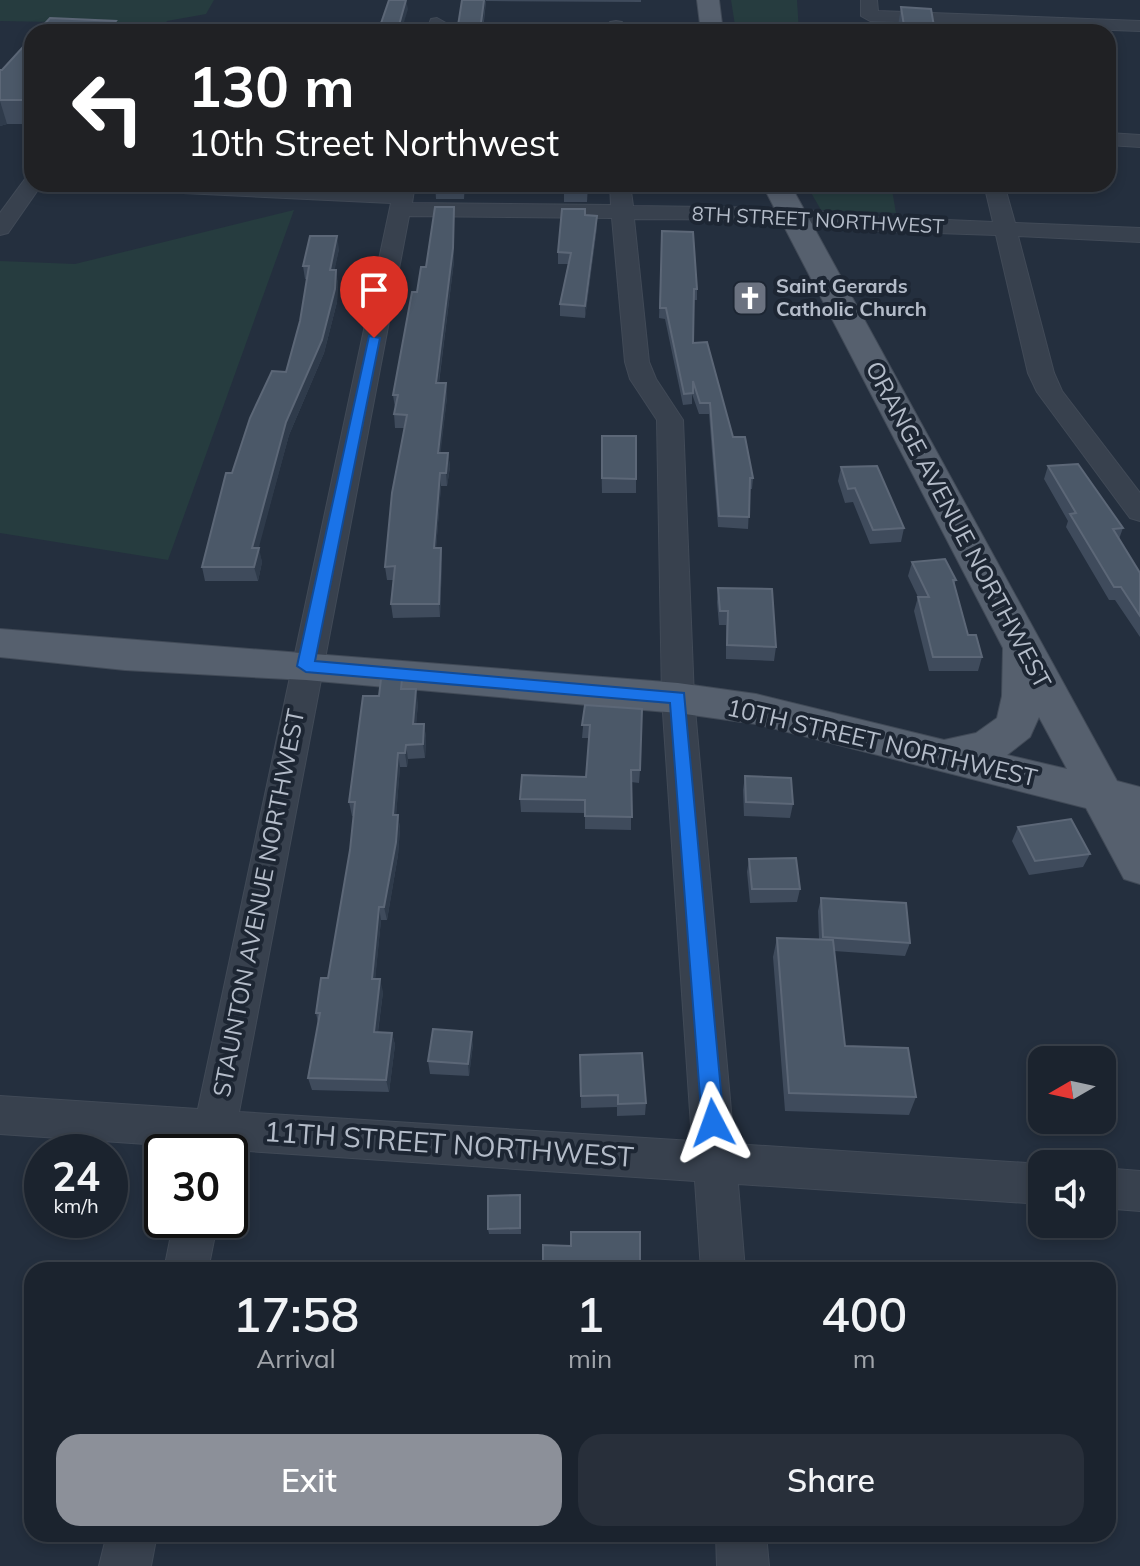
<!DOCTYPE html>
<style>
body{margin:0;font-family:Mulish,sans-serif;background:#282f3a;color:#f1f3f6;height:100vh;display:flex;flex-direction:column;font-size:30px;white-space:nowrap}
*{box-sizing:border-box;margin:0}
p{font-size:26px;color:#a0a4aa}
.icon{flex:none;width:44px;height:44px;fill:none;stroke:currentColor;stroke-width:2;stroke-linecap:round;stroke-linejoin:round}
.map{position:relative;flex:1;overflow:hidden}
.drawer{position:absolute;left:24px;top:1262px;width:1092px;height:280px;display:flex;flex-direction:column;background:#1b232e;border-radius:24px;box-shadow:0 4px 12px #0003,0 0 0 2px #39404a}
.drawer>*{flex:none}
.hud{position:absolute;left:24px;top:24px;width:1092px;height:168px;border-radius:24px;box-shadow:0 4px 12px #0003,0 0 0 2px #39404a;background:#202124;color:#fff;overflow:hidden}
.needle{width:52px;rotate:261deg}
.fabs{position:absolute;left:1028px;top:1046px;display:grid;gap:16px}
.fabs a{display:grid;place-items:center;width:88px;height:88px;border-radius:16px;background:#1b232e;box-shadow:0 4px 12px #0003,0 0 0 2px #39404a;font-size:40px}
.speed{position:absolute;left:24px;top:1134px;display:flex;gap:16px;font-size:40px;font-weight:700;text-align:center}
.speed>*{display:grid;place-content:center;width:104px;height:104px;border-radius:50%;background:#1b232e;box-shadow:0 4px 12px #0003,0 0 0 2px #39404a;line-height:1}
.speed small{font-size:20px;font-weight:400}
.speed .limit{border:4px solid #111;border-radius:12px;background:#fff;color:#111}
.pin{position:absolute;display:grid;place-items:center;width:68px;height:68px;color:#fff;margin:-82px -34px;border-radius:50% 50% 50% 0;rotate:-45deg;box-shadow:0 0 8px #0007}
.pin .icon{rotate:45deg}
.me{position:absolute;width:88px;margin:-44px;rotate:356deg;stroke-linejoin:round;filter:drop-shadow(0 0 6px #0008)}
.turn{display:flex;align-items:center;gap:28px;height:168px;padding:0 32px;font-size:36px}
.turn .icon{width:104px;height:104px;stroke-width:2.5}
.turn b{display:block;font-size:56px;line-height:68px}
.eta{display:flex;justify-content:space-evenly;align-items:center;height:136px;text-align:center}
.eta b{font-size:48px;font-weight:600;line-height:56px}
.cta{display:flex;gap:16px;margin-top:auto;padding:16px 32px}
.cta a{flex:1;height:92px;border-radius:24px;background:#8c9099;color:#fff;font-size:32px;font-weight:600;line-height:92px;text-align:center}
.cta a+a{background:#282f3a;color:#f1f3f6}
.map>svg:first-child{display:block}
.green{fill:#263c3f}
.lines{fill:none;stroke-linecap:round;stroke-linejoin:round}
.minor-casing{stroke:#414a57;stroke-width:2}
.major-casing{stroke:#414a57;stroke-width:2}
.minor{fill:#38414e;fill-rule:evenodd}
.major{fill:#56606e;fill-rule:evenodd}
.wall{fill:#3f4b5c}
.shaded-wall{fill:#2f3b4b}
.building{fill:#4b5868;stroke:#5c6777;stroke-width:2}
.route{fill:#1a73e8;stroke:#114b97;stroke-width:2}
.labels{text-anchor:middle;stroke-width:8;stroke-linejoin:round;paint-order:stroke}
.far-street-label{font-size:20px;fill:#b4bcc9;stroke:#1d2633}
.far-poi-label{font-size:20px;font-weight:bold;fill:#b4bcc9;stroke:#1d2633;text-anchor:start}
.street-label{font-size:24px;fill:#b4bcc9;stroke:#1d2633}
.near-street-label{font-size:28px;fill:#b4bcc9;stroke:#1d2633}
</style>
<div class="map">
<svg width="1140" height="1566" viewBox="0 0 1140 1566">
<rect width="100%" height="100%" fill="#242f3e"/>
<g class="green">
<path d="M0 0H214L206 14 167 21 165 24 0 21Z"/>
<path d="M731 0H797L799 32H736Z"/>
<path d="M806 184H891L896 213 821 210Z"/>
<path d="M294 210 168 560 0 533V261L75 264Z"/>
</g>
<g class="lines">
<defs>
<g id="minor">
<path d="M861 0H877L878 11 1140 21V31L870 21 861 16Z"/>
<path d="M437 18 446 23 444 32H426L431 19Z"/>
<path d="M616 21 622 22 625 32H607L610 22Z"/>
<path d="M1108 133 1140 135V147L1108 145Z"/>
<path d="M32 177V184H42L8 233 0 235V213L25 179Z"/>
<path d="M111 184H257L393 190 395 184H415L412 203 611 205 610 184H630L633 206 783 208 879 217 993 222 984 184H1004L1015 223 1140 228V242L1018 236 1054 373 1062 391 1140 493V521L1130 518 1037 392 1028 373 996 235 879 231 783 220 634 219 649 362 656 379 683 420 694 698 734 1144 1042 1164V1204L738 1184 745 1270H701L695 1181 232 1150 230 1154 189 1152 190 1147 0 1134V1096L198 1109 391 203 121 190ZM409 216 612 218 625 362 630 379 657 420 662 698 692 1141 239 1112Z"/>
<path d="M1102 1168 1140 1171V1211L1102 1208Z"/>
<path d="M174 1220H218L208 1270H164Z"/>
<path d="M107 1534H157L151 1566H99Z"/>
<path d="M716 1534H766L769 1566H717Z"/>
</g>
<g id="major">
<path d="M697 0H719L723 32H701Z"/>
<path d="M762 184H790L1117 781 1140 787V884L1124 879 1086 808 756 724 678 713 306 680 125 670 0 657V629L678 683 756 694 944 740 976 733 997 718 1002 696 1003 648ZM1039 717 1067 769 1007 755 1030 737Z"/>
</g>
</defs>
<use href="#minor" class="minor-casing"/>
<use href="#major" class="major-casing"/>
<use href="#minor" class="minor"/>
<use href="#major" class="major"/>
</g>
<g class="wall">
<path d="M462 0H641V2L486 1 483 31 457 32Z"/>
<path d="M901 7 935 32H897Z"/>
<path d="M32 37V124H7L0 126V70H2Z"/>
<path d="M341 184H366V186Z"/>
<path d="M435 184H465L464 199H436Z"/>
<path d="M564 184H595L588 185 587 202H564Z"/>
<path d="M454 207V261L439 383H446L447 397 440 453H448L450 467 447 486H441L436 548H441L442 562 440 617 393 618 391 604 393 580H387L385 567 404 428H395L394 414 395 408 393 395 417 292Z"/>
<path d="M585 215 597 216V227L585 318 560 316V304L568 264H558V252Z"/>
<path d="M662 231 697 289V300H694L693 343 733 437 753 478 752 489H750L748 529 718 527 709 414H699L692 394V404L683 405 665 319 659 318Z"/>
<path d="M339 249 334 270 338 283 337 302 324 353 289 435 258 548 262 562 258 581H205L202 567 232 473 286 372 300 321 307 279H305L303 266Z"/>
<path d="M601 450 636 479V493H602Z"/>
<path d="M1048 466 1123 528 1119 539 1140 573V637L1115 600H1109L1066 527 1068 521 1044 479Z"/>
<path d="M841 467 904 528 901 542 870 544 853 502 845 503 838 481Z"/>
<path d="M912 562 956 580 954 585 968 635 982 657 978 671H929L914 611 918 597 908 576Z"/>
<path d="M718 588 776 647 774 661 726 659V625H719L717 602Z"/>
<path d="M404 689 418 703 416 724H424L426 738 425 758 408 759 407 767H400L396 815H398L400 829 398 855 387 920H381L375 979 383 992 378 1032 392 1033 395 1045 389 1092 312 1090 308 1078 318 1023 316 1013 328 978 350 850 354 816H352L349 802 379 696Z"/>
<path d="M585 705 640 770 639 783 631 782V830L585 829V813L521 812 520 799 586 777 589 738H582Z"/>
<path d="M745 776 793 804 790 818 744 816 743 790Z"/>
<path d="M1018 827 1090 854 1083 867 1029 875 1012 841Z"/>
<path d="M749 859 800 889 797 902 750 903 747 872Z"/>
<path d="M821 898 910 943 905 956 834 951 845 1046 916 1097 909 1115 785 1111 773 957 777 938 819 939 818 911Z"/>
<path d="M473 1044 469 1076 430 1074 428 1061Z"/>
<path d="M580 1055 646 1103 645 1115 617 1116V1107L581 1108Z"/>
<path d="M520 1195 521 1234H489L488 1229Z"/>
</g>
<g class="shaded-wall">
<path d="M406 0 408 9 401 32H397Z"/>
<path d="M484 0H486L482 32H480Z"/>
<path d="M116 21 118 32H108Z"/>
<path d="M0 101 7 124 0 126Z"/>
<path d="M454 207V261L437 396 436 383Z"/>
<path d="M597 216V227L585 318V306Z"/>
<path d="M337 236 339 249 332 283 330 270Z"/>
<path d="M336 270 338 283 337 302 324 353 289 435 255 562 252 548 286 422Z"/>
<path d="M446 383 447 397 439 467 438 453Z"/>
<path d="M448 453 450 467 447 486 446 473Z"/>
<path d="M440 473 441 486 435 562 434 548Z"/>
<path d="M259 548 262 562 258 581 254 567Z"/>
<path d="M441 548 442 562 440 617 439 604Z"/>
<path d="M416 689 418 703 415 738 413 724Z"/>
<path d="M424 724 426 738 425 758 423 744Z"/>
<path d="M406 745 408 759 407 767 405 753Z"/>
<path d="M398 753 400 767 395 829 393 815Z"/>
<path d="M398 815 400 829 398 855 387 920 384 907Z"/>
<path d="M379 907 381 920 374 992 372 979Z"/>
<path d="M380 979 383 992 376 1045 374 1032Z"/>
<path d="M472 1032 473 1044 469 1076 468 1064Z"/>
<path d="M392 1033 395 1045 389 1092 386 1080Z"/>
</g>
<g class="building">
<path d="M389 0H406L397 32H378Z"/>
<path d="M462 0H484L480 31H492V32H457Z"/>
<path d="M901 7 931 9 935 32H905Z"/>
<path d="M50 18 116 21 108 32H37Z"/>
<path d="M32 37V100H0V70H2Z"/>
<rect x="564" y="184" width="23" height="5"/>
<path d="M435 207H454L453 248 436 383H446L438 453H448L446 473H440L434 548H441L439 604H391L395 566 385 567 392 493 407 415 394 414 398 395H393L412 292H417L421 267H426Z"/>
<path d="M562 209H585V215L597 216 585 306 560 304 571 253 558 252Z"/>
<path d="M662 231 693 232 697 289H694L693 343 707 342 733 437H745L753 478H750L749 517 719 516 710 403H700L693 381V393L684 394 666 308H660Z"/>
<path d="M310 236H337L330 270H336L335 289 322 340 286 422 252 548H259L254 567H202L226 473H232L250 418 272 371 286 372 300 321 309 266H303Z"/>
<path d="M602 436H636V479L602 478Z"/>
<path d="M1078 464 1123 528 1113 529 1140 573V616L1121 587H1114L1070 514 1076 513 1048 466Z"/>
<path d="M877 466 904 528 873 530 855 488 848 489 841 467Z"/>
<path d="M945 559 956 580H953L968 635H976L982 657H933L918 597H929L912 562Z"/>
<path d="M718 588 772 589 776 647 727 645 728 611H720Z"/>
<path d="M381 679H402L401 689H416L413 724H424L423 744 406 745 405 753H398L393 815H398L396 842 384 907H379L372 979H380L374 1032 392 1033 386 1080 308 1078 320 1013H316L321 978H328L350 850 355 802H349L363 696H379Z"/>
<path d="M585 705 642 709 640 770H631L632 817 585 816V800L520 799 522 775 586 777 590 725H582Z"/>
<path d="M745 776 791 778 793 804 746 802Z"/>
<path d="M1071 819 1090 854 1035 861 1018 827Z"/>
<path d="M796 858 800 889H752L749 859Z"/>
<path d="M821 898 906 903 910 943 823 937Z"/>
<path d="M777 938 833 940 845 1046 908 1048 916 1097 789 1093Z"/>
<path d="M433 1029 472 1032 468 1064 428 1061Z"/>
<path d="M642 1053 646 1103 618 1104V1095L581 1096 580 1055Z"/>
<path d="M520 1195V1228L488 1229V1196Z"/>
<path d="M571 1232H640V1270H543V1245L571 1246Z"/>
</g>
<path class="route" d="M369 336 380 338 315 661 684 693 724 1123 721 1131 713 1134 705 1131 702 1123 670 703 306 672 297 666Z"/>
<defs>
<symbol id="church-square" viewBox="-11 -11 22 22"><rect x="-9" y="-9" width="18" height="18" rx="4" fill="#6b7280" stroke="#1d2633"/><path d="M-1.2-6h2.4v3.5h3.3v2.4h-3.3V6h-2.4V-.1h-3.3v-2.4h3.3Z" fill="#fff"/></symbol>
</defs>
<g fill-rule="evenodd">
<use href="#church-square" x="730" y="278" width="40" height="40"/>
</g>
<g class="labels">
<g class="far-street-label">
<text transform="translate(818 220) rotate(3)" y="7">8TH STREET NORTHWEST</text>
</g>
<g class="far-poi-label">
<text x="776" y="293">Saint Gerards<tspan x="776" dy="23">Catholic Church</tspan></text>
</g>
<g class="street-label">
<text transform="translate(958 525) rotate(62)" y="8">ORANGE AVENUE NORTHWEST</text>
<text transform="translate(882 743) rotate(13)" y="8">10TH STREET NORTHWEST</text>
<text transform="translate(259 903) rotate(-79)" y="8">STAUNTON AVENUE NORTHWEST</text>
</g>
<g class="near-street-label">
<text transform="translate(449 1144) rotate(4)" y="10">11TH STREET NORTHWEST</text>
</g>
</g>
</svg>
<div class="fabs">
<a><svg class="needle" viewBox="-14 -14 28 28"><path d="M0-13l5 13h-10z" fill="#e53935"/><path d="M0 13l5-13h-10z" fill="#a0a4aa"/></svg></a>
<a><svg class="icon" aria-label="sound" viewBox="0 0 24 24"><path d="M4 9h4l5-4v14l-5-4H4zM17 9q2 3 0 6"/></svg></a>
</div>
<div class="speed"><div>24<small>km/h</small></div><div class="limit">30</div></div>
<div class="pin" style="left:374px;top:338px;background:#d93025"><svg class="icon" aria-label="arrive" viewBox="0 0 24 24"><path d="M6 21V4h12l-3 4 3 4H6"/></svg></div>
<svg class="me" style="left:713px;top:1123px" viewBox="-20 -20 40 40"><path d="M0-17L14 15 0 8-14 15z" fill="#1a73e8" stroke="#fff" stroke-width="4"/></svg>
<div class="hud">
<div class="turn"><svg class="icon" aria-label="left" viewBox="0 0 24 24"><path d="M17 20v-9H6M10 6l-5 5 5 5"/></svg><div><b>130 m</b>10th Street Northwest</div></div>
</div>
<section class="drawer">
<div class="eta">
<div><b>17:58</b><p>Arrival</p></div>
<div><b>1</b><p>min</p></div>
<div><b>400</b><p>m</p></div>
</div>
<div class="cta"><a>Exit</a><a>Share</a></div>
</section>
</div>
